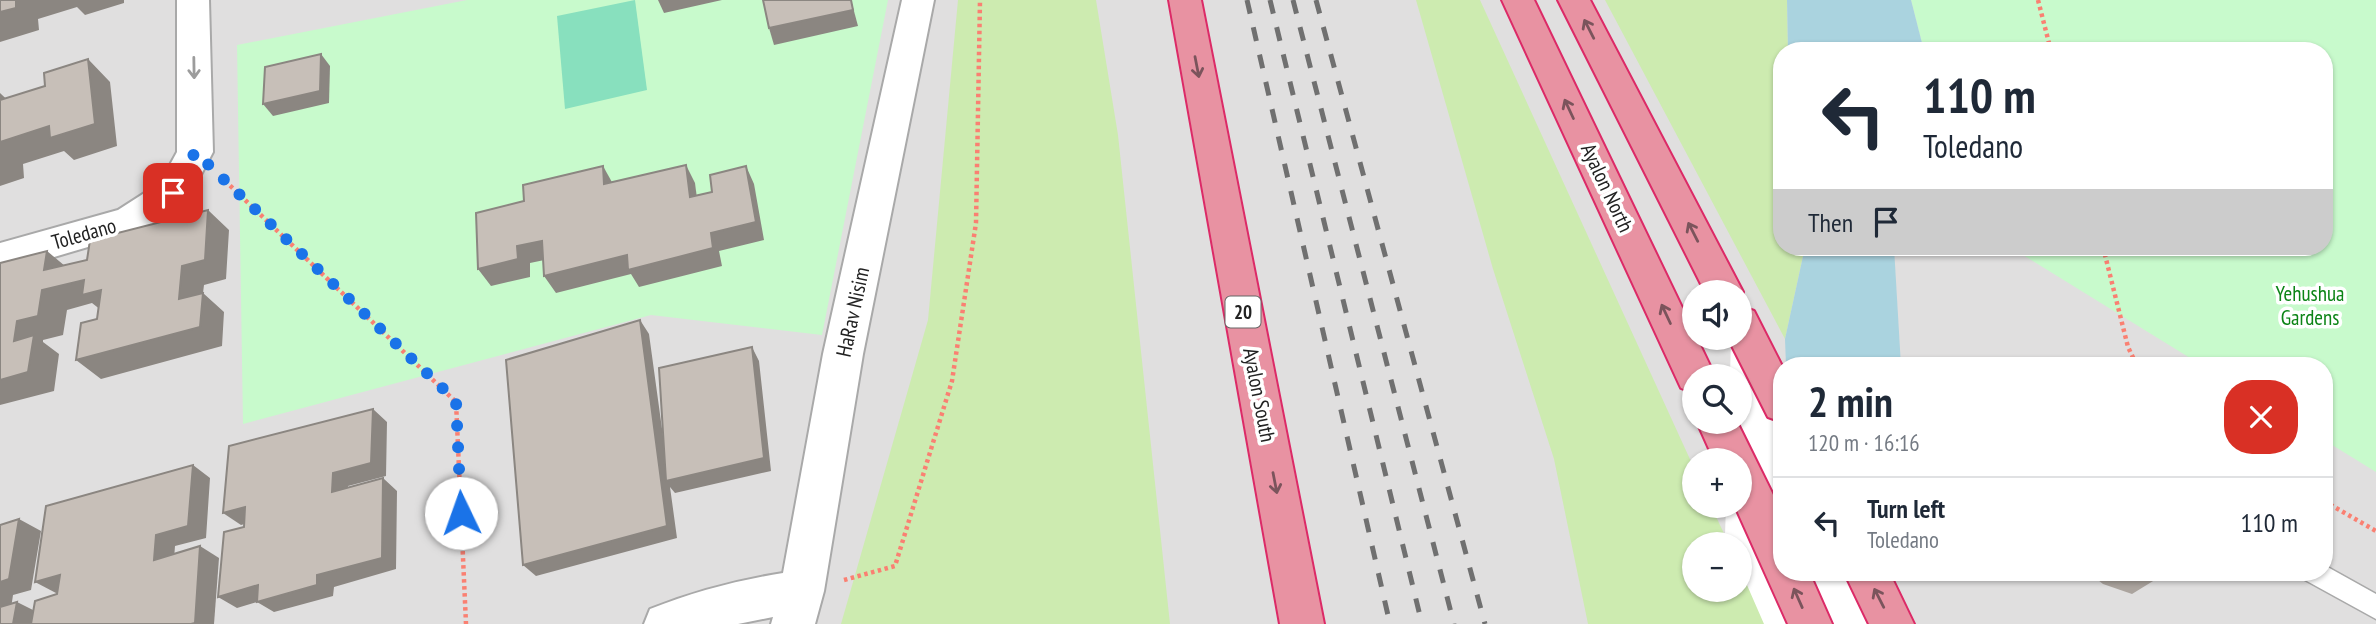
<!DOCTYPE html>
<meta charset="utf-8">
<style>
body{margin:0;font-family:"PT Sans Narrow",sans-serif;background:#f2f2f3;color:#1f2937;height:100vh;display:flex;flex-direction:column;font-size:26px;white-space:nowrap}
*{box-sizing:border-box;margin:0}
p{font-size:23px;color:#747a83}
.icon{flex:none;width:38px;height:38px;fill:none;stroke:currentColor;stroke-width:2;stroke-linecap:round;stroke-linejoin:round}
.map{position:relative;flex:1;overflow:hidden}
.details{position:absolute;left:1773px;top:357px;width:560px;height:224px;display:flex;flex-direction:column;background:#fff;border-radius:28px;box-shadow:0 2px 5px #0004}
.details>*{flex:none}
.top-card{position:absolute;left:1773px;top:42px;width:560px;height:214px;border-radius:28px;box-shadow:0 2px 5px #0004;background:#fff;color:#1f2937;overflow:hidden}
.controls{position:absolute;left:1682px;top:280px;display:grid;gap:14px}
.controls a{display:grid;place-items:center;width:70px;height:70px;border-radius:50%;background:#fff;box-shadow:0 2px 5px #0004;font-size:35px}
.pin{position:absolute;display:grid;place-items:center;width:60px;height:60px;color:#fff;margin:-30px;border-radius:14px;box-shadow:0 4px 10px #0006}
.me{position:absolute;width:77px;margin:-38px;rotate:357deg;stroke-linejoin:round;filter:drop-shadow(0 0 5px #0008)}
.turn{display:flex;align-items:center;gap:24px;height:147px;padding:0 35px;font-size:32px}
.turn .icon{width:91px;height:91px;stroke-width:2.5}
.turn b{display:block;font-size:49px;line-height:60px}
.then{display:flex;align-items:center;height:66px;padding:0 35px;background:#0003;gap:14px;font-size:26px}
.round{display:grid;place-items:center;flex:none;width:74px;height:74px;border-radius:28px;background:#f2f2f3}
.overview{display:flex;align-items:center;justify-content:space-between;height:119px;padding:0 35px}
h1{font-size:42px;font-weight:700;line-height:52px}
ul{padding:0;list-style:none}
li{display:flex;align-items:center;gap:21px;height:91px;padding:0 35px;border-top:2px solid #e0e1e3}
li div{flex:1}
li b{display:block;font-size:26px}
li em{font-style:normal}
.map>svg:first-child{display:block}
.residential{fill:#e0dfdf;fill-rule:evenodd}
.grass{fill:#cdebb0}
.park{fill:#c8facc}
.pitch{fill:#88e0be}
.water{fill:#aad3df}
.pier{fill:#fff}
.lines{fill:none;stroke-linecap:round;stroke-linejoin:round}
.service-casing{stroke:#a9a9a9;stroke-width:3}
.minor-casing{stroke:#a9a9a9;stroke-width:4}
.motorway-casing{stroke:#dc2a67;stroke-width:4}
.path{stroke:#fa8072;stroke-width:4.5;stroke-dasharray:3.5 3.5;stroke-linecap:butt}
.service{fill:#fff;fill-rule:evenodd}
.minor{fill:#fff;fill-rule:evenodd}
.motorway{fill:#e892a2;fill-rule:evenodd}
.rail{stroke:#707070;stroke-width:5;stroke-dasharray:14 14;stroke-linecap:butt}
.wall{fill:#aba49e}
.shaded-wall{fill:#8b8681}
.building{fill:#c7bfb8;stroke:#8b8681;stroke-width:2}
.oneway{stroke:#7b545c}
.oneway2{stroke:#9c9c9c}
.route{stroke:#1a73e8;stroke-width:12;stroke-dasharray:0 21.6}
.labels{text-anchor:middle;stroke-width:7;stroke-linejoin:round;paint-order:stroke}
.shield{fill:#fff;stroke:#646464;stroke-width:2}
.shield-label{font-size:19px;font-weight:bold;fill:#222}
.street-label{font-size:21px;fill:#222;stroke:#fff}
.park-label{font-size:21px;fill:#0c8416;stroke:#fff}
</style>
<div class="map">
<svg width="2376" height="624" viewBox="0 0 2376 624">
<rect width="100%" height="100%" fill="#f2efe9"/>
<path class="residential" d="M0 0H2376V624H0ZM1782 51H2324V247H1782ZM1694 292H1740V338H1694ZM1782 366H2324V572H1782ZM1694 376H1740V422H1694ZM1694 460H1740V506H1694ZM1694 544H1740V590H1694Z"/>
<g class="grass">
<path d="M958 0H1096L1118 135 1170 624H841L928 320Z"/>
<path d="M1416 0H1480L1694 468V506H1711L1729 544H1694V590H1740V568L1765 624H1588L1554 459 1493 269Z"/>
<path d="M1605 0H1787L1788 51H1782V247H1805L1785 339Z"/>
</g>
<g class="park">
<path d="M467 0H888L822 335 651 315 243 424 237 45Z"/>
<path d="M1911 0H2376V472L2324 440V366H2203L2010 247H2324V51H1924Z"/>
</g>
<path class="pitch" d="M635 0 647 90 565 109 557 16Z"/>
<g class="water">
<path d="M1787 0H1911L1924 51H1788Z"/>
<path d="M1805 247H1894L1901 366H1786L1785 339Z"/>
</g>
<path class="pier" d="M1740 293 1781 377 1782 572H1879L1904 624H1764L1740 569V544H1729L1725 535 1726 506H1740V460H1727L1729 422H1740V376H1730L1731 338H1740Z"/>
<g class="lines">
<defs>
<path id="service" d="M2324 565 2376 594V619L2305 580 2301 572H2324Z"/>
<g id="minor">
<path d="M177 0H209L213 152 186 203 142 231 0 273V243L118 210 160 183 177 152Z"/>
<path d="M902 0H934L863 354 824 591 815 624H771L773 617 738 624H644L650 609C693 592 738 580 783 573L823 354Z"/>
</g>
<g id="motorway">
<path d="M1169 0H1201L1324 624H1280Z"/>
<path d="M1502 0H1534L1715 376H1694V393L1681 388Z"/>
<path d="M1558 0H1590L1743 292 1740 299V292H1705Z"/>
<path d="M1740 306 1754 311 1782 366V422L1768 417 1728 338H1740Z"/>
<path d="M1697 422H1737L1782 513V572H1809L1832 624H1788L1735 506H1740V460H1714Z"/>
<path d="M1844 572H1889L1914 624H1869Z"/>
</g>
</defs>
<use href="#service" class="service-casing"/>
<use href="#minor" class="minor-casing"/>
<use href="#motorway" class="motorway-casing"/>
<g class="path">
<path d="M2038 0 2051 51"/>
<path d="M220 176 456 402 466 624"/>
<path d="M2103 247 2128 347 2137 366"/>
<path d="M2324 501 2376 531"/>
<path d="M844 580 895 566 952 381 976 223 980 0"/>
</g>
<use href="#service" class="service"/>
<use href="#minor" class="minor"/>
<use href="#motorway" class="motorway"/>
<g class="rail">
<path d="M1247 0 1390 624"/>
<path d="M1270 0 1422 624"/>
<path d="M1293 0 1454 624"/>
<path d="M1316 0 1485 624"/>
</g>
</g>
<path class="wall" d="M2088 572H2163L2158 578 2132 594 2103 584Z"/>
<g class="shaded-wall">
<path d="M16 0H124V3L85 15 77 7 38 19 39 30 0 42V12Z"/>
<path d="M658 0H722L664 13Z"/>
<path d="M851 0 858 26 774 45 769 28Z"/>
<path d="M321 54 330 66 329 103 273 116 263 104Z"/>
<path d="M88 59 110 82 117 146 74 160 64 151 23 164 24 178 0 186V142Z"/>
<path d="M0 93 19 111 0 105Z"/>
<path d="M686 165 695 183 699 214 690 197Z"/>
<path d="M603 166 613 184H604Z"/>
<path d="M746 166 754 184 764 240 719 251 722 266 639 287 631 274 556 293 544 276 711 233Z"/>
<path d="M208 210 229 230 226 279 204 285 203 293 224 312 222 346 101 379 76 360 179 299 182 266Z"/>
<path d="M542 241 554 258 530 263V277L491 286 478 269 517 246Z"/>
<path d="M47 251 71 271 101 290 106 314 92 303 67 310 63 335 43 340V342L59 354 54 391 0 405V380L17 321 44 270Z"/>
<path d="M640 320 649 334 669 480 752 347 759 361 771 471 675 493 670 487 677 538 536 576 523 565Z"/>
<path d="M373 409 387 422 386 476 348 486 347 505 332 492 333 473Z"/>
<path d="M193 465 210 478 206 538 175 546 173 572 154 560 156 535Z"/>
<path d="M383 478 397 491 396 569 334 587 333 596 274 612 257 602 237 608 218 597 258 585 317 575Z"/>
<path d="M245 507 262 519 241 525 223 513Z"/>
<path d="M19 519 41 531 31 590 13 595 9 622 0 617V582Z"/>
<path d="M200 546 219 558 214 624H191Z"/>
<path d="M60 575 81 586 56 593 35 582Z"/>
<path d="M17 602 39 613 37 624H13Z"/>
</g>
<g class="building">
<path d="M0 0H16V8L0 12Z"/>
<path d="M763 0H851L853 10 769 28Z"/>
<path d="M321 54 320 91 263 104 265 67Z"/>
<path d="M88 59 95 124 50 138 49 126 0 142V100L45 86 44 73Z"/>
<path d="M686 165 690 197 712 192 710 175 746 166 756 222 711 233 713 248 628 270 627 255 544 276 542 241 517 246 518 259 478 269 476 213 524 201 523 185 603 166 604 184Z"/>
<path d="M208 210 205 260 182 266 179 299 203 293 200 327 76 360 81 323 97 319 101 290 82 295 84 280 42 290 38 316 17 321 14 341 34 335 28 372 0 380V263L47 251 44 270 87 260 90 240Z"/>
<path d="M640 320 667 526 523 565 506 360Z"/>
<path d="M752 347 764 458 666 481 659 368Z"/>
<path d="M373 409 371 463 333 473 332 492 383 478 382 558 317 575V585L257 602 258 585 218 597 224 532 244 527 245 507 223 513 229 446Z"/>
<path d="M193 465 188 526 156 535 154 560 200 546 195 623 191 624H31L35 601 57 594 60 575 35 582 46 506Z"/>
<path d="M19 519 9 579 0 582V525Z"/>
<path d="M2141 572H2163L2158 578Z"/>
<path d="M17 602 13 624H0V607Z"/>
</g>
<defs><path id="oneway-shaft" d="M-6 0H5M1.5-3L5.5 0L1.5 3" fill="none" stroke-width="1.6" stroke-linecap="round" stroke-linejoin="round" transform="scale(1.75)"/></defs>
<g class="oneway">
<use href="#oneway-shaft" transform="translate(1589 29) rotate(-117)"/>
<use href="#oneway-shaft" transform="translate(1197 67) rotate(79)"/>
<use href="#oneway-shaft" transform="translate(1569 109) rotate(-115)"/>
<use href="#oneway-shaft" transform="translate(1693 232) rotate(-117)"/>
<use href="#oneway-shaft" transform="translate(1666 314) rotate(-115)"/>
<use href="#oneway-shaft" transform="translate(1275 483) rotate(79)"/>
<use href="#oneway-shaft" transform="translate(1798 598) rotate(-114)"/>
<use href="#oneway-shaft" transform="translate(1879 598) rotate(-117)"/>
</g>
<use class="oneway2" href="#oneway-shaft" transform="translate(194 68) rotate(89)"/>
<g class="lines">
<path class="route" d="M173 193 195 152 456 401 461 513"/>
</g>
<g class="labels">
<rect class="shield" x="1225.5" y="296.5" width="35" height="31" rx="5"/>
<g class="shield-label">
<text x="1243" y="319">20</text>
</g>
<g class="street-label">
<text transform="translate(1607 188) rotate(65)" y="7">Ayalon North</text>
<text transform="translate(84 234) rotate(-16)" y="7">Toledano</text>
<text transform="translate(853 312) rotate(-78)" y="7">HaRav Nisim</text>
<text transform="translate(1259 395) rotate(79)" y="7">Ayalon South</text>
</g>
<g class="park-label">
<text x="2310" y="301">Yehushua<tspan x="2310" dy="24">Gardens</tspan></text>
</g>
</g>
</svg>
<div class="controls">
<a><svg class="icon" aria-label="sound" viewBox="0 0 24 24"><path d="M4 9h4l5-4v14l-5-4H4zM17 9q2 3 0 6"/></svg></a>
<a><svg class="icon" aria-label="search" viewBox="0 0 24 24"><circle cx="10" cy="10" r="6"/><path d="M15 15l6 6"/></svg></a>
<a>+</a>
<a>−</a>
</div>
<div class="pin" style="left:173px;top:193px;background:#d93025"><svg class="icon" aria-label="arrive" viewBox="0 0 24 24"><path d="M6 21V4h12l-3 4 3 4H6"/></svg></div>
<svg class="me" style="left:461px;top:513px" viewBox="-20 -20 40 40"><circle r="19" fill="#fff"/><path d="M0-13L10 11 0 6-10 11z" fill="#1a73e8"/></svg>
<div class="top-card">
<div class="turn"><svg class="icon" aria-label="left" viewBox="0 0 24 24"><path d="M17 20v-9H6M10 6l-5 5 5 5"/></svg><div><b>110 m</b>Toledano</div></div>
<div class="then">Then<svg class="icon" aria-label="arrive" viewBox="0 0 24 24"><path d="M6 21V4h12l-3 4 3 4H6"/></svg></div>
</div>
<section class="details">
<div class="overview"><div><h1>2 min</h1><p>120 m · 16:16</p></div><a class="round" style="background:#d93025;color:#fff"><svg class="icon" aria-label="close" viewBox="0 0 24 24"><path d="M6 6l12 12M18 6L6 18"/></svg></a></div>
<ul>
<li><svg class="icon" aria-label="left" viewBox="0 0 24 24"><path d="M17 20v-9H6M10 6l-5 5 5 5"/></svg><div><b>Turn left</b><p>Toledano</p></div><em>110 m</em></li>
</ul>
</section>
</div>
